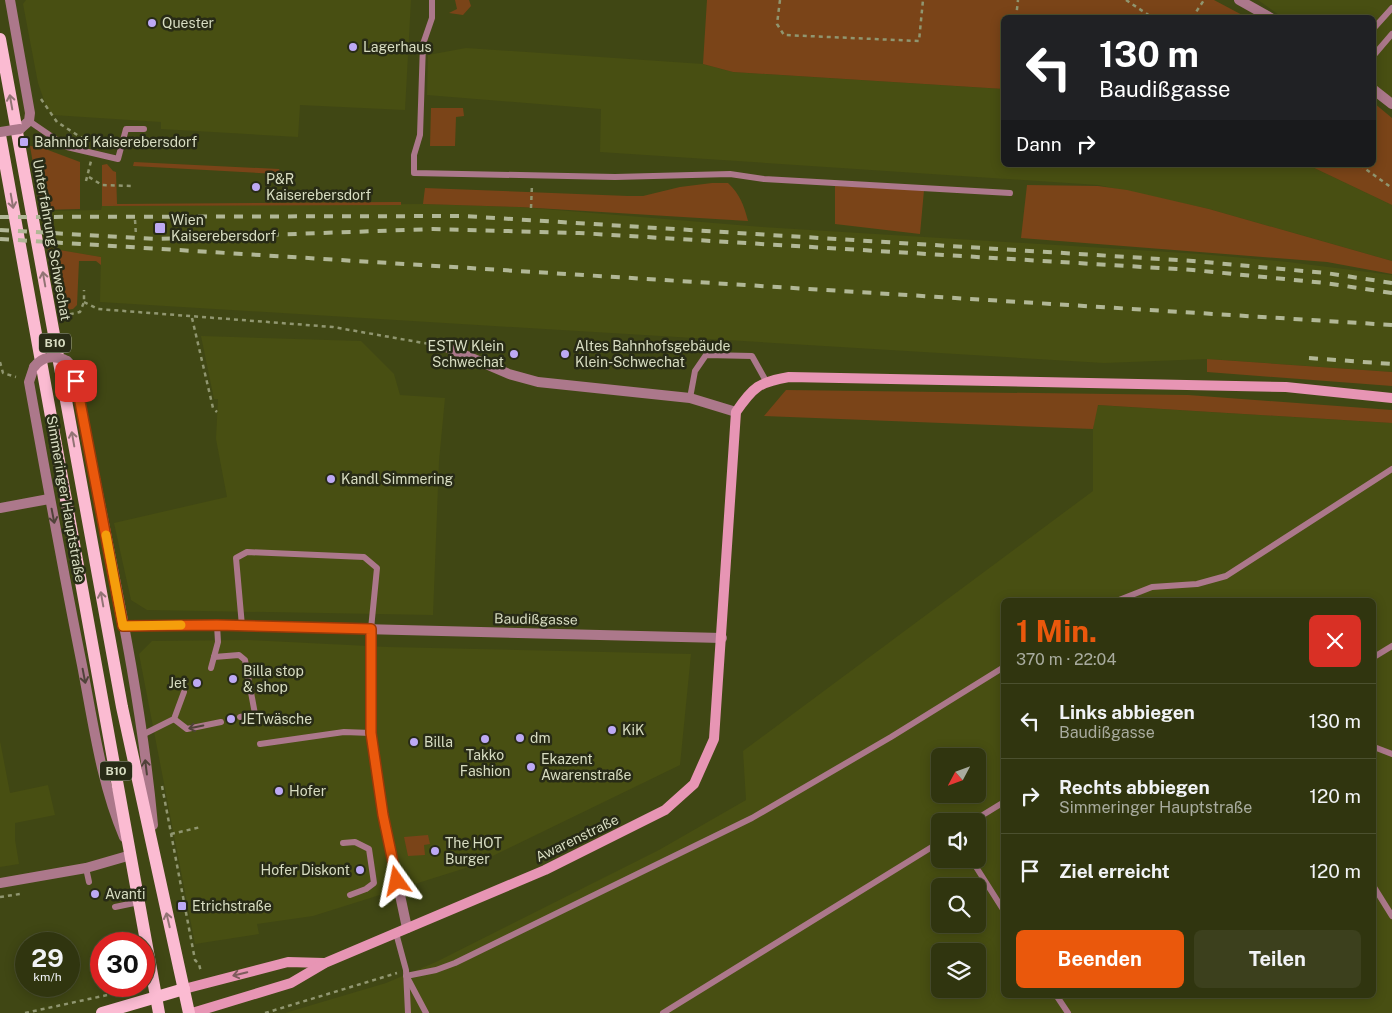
<!DOCTYPE html>
<html lang="de">
<meta charset="utf-8">
<style>
body{margin:0;font-family:"Public Sans",sans-serif;background:#3c401d;color:#f1f3f6;height:100vh;display:flex;flex-direction:column;font-size:19px;white-space:nowrap}
*{box-sizing:border-box;margin:0}
p{font-size:16px;color:#a8ab9e}
.icon{flex:none;width:28px;height:28px;fill:none;stroke:currentColor;stroke-width:2;stroke-linecap:round;stroke-linejoin:round}
.map{position:relative;flex:1;overflow:hidden}
.panel{position:absolute;left:1001px;top:598px;width:375px;height:400px;display:flex;flex-direction:column;background:#30350f;border-radius:8px;box-shadow:0 2px 12px #0003,0 0 0 1px #4b502f}
.panel>*{flex:none}
.guide{position:absolute;left:1001px;top:15px;width:375px;height:152px;border-radius:8px;box-shadow:0 2px 12px #0003,0 0 0 1px #4b502f;background:#202124;color:#fff;overflow:hidden}
.needle{width:32px;rotate:229deg}
.fabs{position:absolute;left:931px;top:748px;display:grid;gap:10px}
.fabs a{display:grid;place-items:center;width:55px;height:55px;border-radius:8px;background:#30350f;box-shadow:0 2px 12px #0003,0 0 0 1px #4b502f;font-size:25px}
.speed{position:absolute;left:15px;top:932px;display:flex;gap:10px;font-size:25px;font-weight:700;text-align:center}
.speed>*{display:grid;place-content:center;width:65px;height:65px;border-radius:50%;background:#30350f;box-shadow:0 2px 12px #0003,0 0 0 1px #4b502f;line-height:1}
.speed small{font-size:12px;font-weight:400}
.speed .limit{border:8px solid #d22;background:#fff;color:#111}
.pin{position:absolute;display:grid;place-items:center;width:42px;height:42px;color:#fff;margin:-21px;border-radius:10px;box-shadow:0 2px 8px #0006}
.me{position:absolute;width:55px;margin:-28px;rotate:348deg;stroke-linejoin:round;filter:drop-shadow(0 0 4px #0008)}
.turn{display:flex;align-items:center;gap:18px;height:105px;padding:0 15px;font-size:22px}
.turn .icon{width:65px;height:65px;stroke-width:2.5}
.turn b{display:block;font-size:35px;line-height:42px}
.then{display:flex;align-items:center;height:48px;padding:0 15px;background:#0003;gap:10px;font-size:19px}
.round{display:grid;place-items:center;flex:none;width:52px;height:52px;border-radius:8px;background:#3c401d}
.summary{display:flex;align-items:center;justify-content:space-between;height:85px;padding:0 15px}
h1{font-size:30px;font-weight:700;line-height:38px;color:#ea580c}
.button{display:flex;gap:10px;margin-top:auto;padding:10px 15px}
.button a{flex:1;height:58px;border-radius:8px;background:#ea580c;color:#fff;font-size:20px;font-weight:700;line-height:58px;text-align:center}
.button a+a{background:#3c401d;color:#f1f3f6}
ul{padding:0;list-style:none}
li{display:flex;align-items:center;gap:15px;height:75px;padding:0 15px;border-top:1px solid #4b502f}
li div{flex:1}
li b{display:block;font-size:19px}
li em{font-style:normal}
.map>svg:first-child{display:block}
.built{fill:#484f12;fill-rule:evenodd}
.green{fill:#7a4418}
.lines{fill:none;stroke-linecap:round;stroke-linejoin:round}
.path{stroke:#909670;stroke-width:2.5;stroke-dasharray:4 4;stroke-linecap:butt}
.lane{stroke:#ac788b;stroke-width:6}
.street{stroke:#ac788b;stroke-width:10}
.secondary{stroke:#e795b4;stroke-width:10}
.primary{stroke:#fbbbd2;stroke-width:12}
.rail{stroke:#b1b796;stroke-width:4;stroke-dasharray:9 9;stroke-linecap:butt}
.street-bridge{stroke:#ac788b;stroke-width:10}
.oneway{stroke:#927374}
.oneway2{stroke:#504239}
.oneway3{stroke:#7e5b5d}
.route-casing{stroke:#983908;stroke-width:12}
.route{stroke:#ea580c;stroke-width:9}
.slow{stroke:#f59e0b;stroke-width:9}
.poi-dot{fill:#bda9f5;stroke:#282b16;stroke-width:2}
.labels{text-anchor:middle;stroke-width:5;stroke-linejoin:round;paint-order:stroke}
.shield{fill:#282b16;stroke:#a3a88e;stroke-width:1}
.shield-label{font-size:12px;font-weight:bold;fill:#d8ddc2}
.poi-label{font-size:14px;fill:#d8ddc2;stroke:#282b16;text-anchor:start}
.street-label{font-size:14px;fill:#d8ddc2;stroke:#282b16}
</style>
<div class="map">
<svg width="1392" height="1013" viewBox="0 0 1392 1013">
<rect width="100%" height="100%" fill="#404714"/>
<g class="built">
<path d="M26 0H411L405 110 300 105 298 137 161 129V122L53 115 46 106 38 83 23 4Z"/>
<path d="M1258 0H1392V100L1374 86V18L1282 17Z"/>
<path d="M466 48 703 64 733 72 1004 89V165H1308L1392 205V261L1209 209 1098 185 600 152 601 109 427 95 428 55Z"/>
<path d="M423 204 520 207 762 227 1201 254 1288 262 1392 275V372L1207 359 1104 363 100 302 101 257 46 248 40 211 101 210 102 206Z"/>
<path d="M201 336 361 341 394 374 400 395 445 398 439 461 433 615 147 610 131 600 114 523 227 497 216 439 218 399H214Z"/>
<path d="M1097 405 1392 423V1013H285L386 983 436 962 659 850 746 800 743 751 1093 491V429ZM1004 600H1374V995H1004ZM940 756H978V794H940ZM940 821H978V859H940ZM940 886H978V924H940ZM940 951H978V989H940Z"/>
<path d="M248 640 388 647 691 654 680 765 472 866 313 916 257 924 259 934 195 944 139 654 152 641Z"/>
<path d="M0 741 10 793 48 785 55 815 15 823V840L19 864 0 867Z"/>
</g>
<g class="green">
<path d="M455 0H469L471 6 463 15 449 13 457 9Z"/>
<path d="M707 0H1214L1246 17 1004 18V89L733 72 703 64Z"/>
<path d="M1374 103 1392 118V205L1308 165H1374Z"/>
<path d="M431 108H463L464 116 456 117 455 146H430Z"/>
<path d="M30 146 40 147 80 162V209L41 210Z"/>
<path d="M134 162 279 169 280 171 278 174 133 166Z"/>
<path d="M107 164 113 171 116 172 117 204 394 202H401V205L102 206V165Z"/>
<path d="M712 183H728C740 194 744 206 748 221L520 207 423 204 425 188 628 196H643L680 187Z"/>
<path d="M1027 185 1098 186 1127 190 1209 209 1392 261V274L1327 262 1021 238Z"/>
<path d="M835 186 924 190 920 234 835 224Z"/>
<path d="M48 248 101 257V265L96 261H79L77 305 73 309 59 311Z"/>
<path d="M1207 359 1392 372V386L1207 372Z"/>
<path d="M786 390 1188 395 1392 410V423L1098 405 1093 429 764 416Z"/>
<path d="M428 835 430 844 424 845 425 855 408 856 404 837Z"/>
</g>
<g class="lines">
<g class="path">
<path d="M780 0 777 24 784 35 919 41 923 0"/>
<path d="M1126 0 1153 18"/>
<path d="M1016 18 1018 0"/>
<path d="M1192 18 1204 0"/>
<path d="M41 99 57 122 85 140"/>
<path d="M1360 165 1392 188"/>
<path d="M89 177 102 185 131 186"/>
<path d="M86 181 91 161"/>
<path d="M531 208 532 184"/>
<path d="M135 220 136 235"/>
<path d="M84 302 98 309 333 327 435 345"/>
<path d="M62 316 80 312 84 302V290"/>
<path d="M192 318 213 408 217 412"/>
<path d="M0 362 3 373 16 377"/>
<path d="M162 786 195 960 199 964 201 972"/>
<path d="M171 834 201 827"/>
<path d="M0 897 20 894"/>
<path d="M25 1013 121 992 129 986"/>
<path d="M265 1013 397 973"/>
</g>
<g class="lane">
<path d="M432 0V18L423 44 420 135 414 155V173L615 177 730 174 764 179 1010 193"/>
<path d="M1374 28 1392 8"/>
<path d="M1374 55 1392 34"/>
<path d="M29 121 67 147 118 159 126 129H144"/>
<path d="M690 398 695 371 706 355 752 356 766 381"/>
<path d="M1119 600 1152 587 1197 584 1226 576 1392 469"/>
<path d="M242 626 236 558 247 552 364 557 377 568 371 629"/>
<path d="M214 657 239 655 245 660 255 714 240 717"/>
<path d="M1374 657 1392 646"/>
<path d="M211 668 218 642 217 625"/>
<path d="M174 719 187 729 221 722"/>
<path d="M142 735 174 719 184 692"/>
<path d="M260 744 344 732 371 733"/>
<path d="M1374 747 1392 754"/>
<path d="M973 821 1004 802"/>
<path d="M343 843 355 842 369 849 374 883 366 889 350 895"/>
<path d="M971 859 1004 911"/>
<path d="M86 868 89 882"/>
<path d="M1374 887 1392 916"/>
<path d="M115 907 139 902"/>
<path d="M396 933 406 970 408 1013"/>
<path d="M406 976 436 970 455 963 752 818 891 737 1004 667"/>
<path d="M408 979 426 1013"/>
<path d="M1056 995 1068 1013"/>
<path d="M663 1013 940 842"/>
</g>
<g class="street">
<path d="M10 0 30 113 29 121 20 129"/>
<path d="M1239 0 1271 18"/>
<path d="M1374 90 1392 104"/>
<path d="M446 347 509 374 538 382 690 398 736 412"/>
<path d="M67 361 74 368C101 520 139 671 153 825"/>
<path d="M34 367 29 382C46 476 63 571 82 665 93 722 101 783 124 837"/>
<path d="M0 508 49 499"/>
<path d="M123 626H242L722 638"/>
<path d="M371 629V733L383 815 407 928"/>
<path d="M0 883 86 868 131 855 129 851"/>
</g>
<g class="secondary">
<path d="M184 989 288 962 324 963"/>
<path d="M192 1013 291 983 325 963 545 870 665 810 694 784 714 739 736 412C753 387 759 382 789 377L1286 387 1392 398"/>
</g>
<g class="primary">
<path d="M0 39 122 707 189 1013"/>
<path d="M0 135 159 1013"/>
<path d="M102 1013 184 989"/>
</g>
<g class="rail">
<path d="M0 217 463 216 1193 261 1326 273 1392 283"/>
<path d="M0 230 156 239 433 229 579 233 1193 270 1325 283 1392 293"/>
<path d="M0 239 1392 325"/>
<path d="M1309 358 1392 364"/>
</g>
<g class="street-bridge">
<path d="M0 132 20 129"/>
<path d="M34 367C42 356 55 355 67 361"/>
</g>
</g>
<defs><path id="oneway-shaft" d="M-6 0H5M1.5-3L5.5 0L1.5 3" fill="none" stroke-width="1.6" stroke-linecap="round" stroke-linejoin="round" transform="scale(1.25)"/></defs>
<g class="oneway">
<use href="#oneway-shaft" transform="translate(11 102) rotate(-100)"/>
<use href="#oneway-shaft" transform="translate(12 201) rotate(80)"/>
<use href="#oneway-shaft" transform="translate(44 279) rotate(-100)"/>
<use href="#oneway-shaft" transform="translate(73 439) rotate(-100)"/>
<use href="#oneway-shaft" transform="translate(102 599) rotate(-100)"/>
<use href="#oneway-shaft" transform="translate(168 920) rotate(-103)"/>
</g>
<g class="oneway2">
<use href="#oneway-shaft" transform="translate(53 516) rotate(79)"/>
<use href="#oneway-shaft" transform="translate(84 676) rotate(79)"/>
<use href="#oneway-shaft" transform="translate(196 727) rotate(168)"/>
<use href="#oneway-shaft" transform="translate(146 767) rotate(-97)"/>
</g>
<use class="oneway3" href="#oneway-shaft" transform="translate(240 974) rotate(166)"/>
<g class="lines">
<defs>
<path id="route" d="M76 381 123 626 217 625 371 629V733L383 815 397 881"/>
</defs>
<use href="#route" class="route-casing"/>
<use href="#route" class="route"/>
<path class="slow" d="M106 535 123 626 181 625"/>
</g>
<g class="poi-dot">
<circle cx="152" cy="23" r="5"/>
<circle cx="353" cy="47" r="5"/>
<rect x="19" y="137" width="10" height="10" rx="2.5"/>
<circle cx="256" cy="187" r="5"/>
<rect x="154" y="222" width="12" height="12" rx="2.5"/>
<circle cx="514" cy="354" r="5"/>
<circle cx="565" cy="354" r="5"/>
<circle cx="331" cy="479" r="5"/>
<circle cx="233" cy="679" r="5"/>
<circle cx="197" cy="683" r="5"/>
<circle cx="231" cy="719" r="5"/>
<circle cx="612" cy="730" r="5"/>
<circle cx="520" cy="738" r="5"/>
<circle cx="485" cy="739" r="5"/>
<circle cx="414" cy="742" r="5"/>
<circle cx="531" cy="767" r="5"/>
<circle cx="279" cy="791" r="5"/>
<circle cx="435" cy="851" r="5"/>
<circle cx="360" cy="870" r="5"/>
<circle cx="95" cy="894" r="5"/>
<rect x="177" y="901" width="10" height="10" rx="2.5"/>
</g>
<g class="labels">
<g class="shield">
<rect x="39" y="333.5" width="32" height="19" rx="4"/>
<rect x="100" y="761.5" width="32" height="19" rx="4"/>
</g>
<g class="shield-label">
<text x="55" y="347">B10</text>
<text x="116" y="775">B10</text>
</g>
<g class="poi-label">
<text x="162" y="28">Quester</text>
<text x="363" y="52">Lagerhaus</text>
<text x="34" y="147">Bahnhof Kaiserebersdorf</text>
<text x="266" y="184">P&amp;R<tspan x="266" dy="16">Kaiserebersdorf</tspan></text>
<text x="171" y="225">Wien<tspan x="171" dy="16">Kaiserebersdorf</tspan></text>
<text x="504" y="351" text-anchor="end">ESTW Klein<tspan x="504" dy="16">Schwechat</tspan></text>
<text x="575" y="351">Altes Bahnhofsgebäude<tspan x="575" dy="16">Klein-Schwechat</tspan></text>
<text x="341" y="484">Kandl Simmering</text>
<text x="243" y="676">Billa stop<tspan x="243" dy="16">&amp; shop</tspan></text>
<text x="187" y="688" text-anchor="end">Jet</text>
<text x="241" y="724">JETwäsche</text>
<text x="622" y="735">KiK</text>
<text x="530" y="743">dm</text>
<text x="424" y="747">Billa</text>
<text x="485" y="760" text-anchor="middle">Takko<tspan x="485" dy="16">Fashion</tspan></text>
<text x="541" y="764">Ekazent<tspan x="541" dy="16">Awarenstraße</tspan></text>
<text x="289" y="796">Hofer</text>
<text x="445" y="848">The HOT<tspan x="445" dy="16">Burger</tspan></text>
<text x="350" y="875" text-anchor="end">Hofer Diskont</text>
<text x="105" y="899">Avanti</text>
<text x="192" y="911">Etrichstraße</text>
</g>
<g class="street-label">
<text transform="translate(52 240) rotate(80)" y="5">Unterfahrung Schwechat</text>
<text transform="translate(66 499) rotate(80)" y="5">Simmeringer Hauptstraße</text>
<text transform="translate(536 619) rotate(1)" y="5">Baudißgasse</text>
<text transform="translate(577 838) rotate(-26)" y="5">Awarenstraße</text>
</g>
</g>
</svg>
<div class="fabs">
<a><svg class="needle" viewBox="-14 -14 28 28"><path d="M0-13l5 13h-10z" fill="#e53935"/><path d="M0 13l5-13h-10z" fill="#a8ab9e"/></svg></a>
<a><svg class="icon" aria-label="sound" viewBox="0 0 24 24"><path d="M4 9h4l5-4v14l-5-4H4zM17 9q2 3 0 6"/></svg></a>
<a><svg class="icon" aria-label="search" viewBox="0 0 24 24"><circle cx="10" cy="10" r="6"/><path d="M15 15l6 6"/></svg></a>
<a><svg class="icon" aria-label="layers" viewBox="0 0 24 24"><path d="M12 4l9 5-9 5-9-5zM3 14l9 5 9-5"/></svg></a>
</div>
<div class="speed"><div>29<small>km/h</small></div><div class="limit">30</div></div>
<div class="pin" style="left:76px;top:381px;background:#d93025"><svg class="icon" aria-label="arrive" viewBox="0 0 24 24"><path d="M6 21V4h12l-3 4 3 4H6"/></svg></div>
<svg class="me" style="left:397px;top:881px" viewBox="-20 -20 40 40"><path d="M0-17L14 15 0 8-14 15z" fill="#ea580c" stroke="#fff" stroke-width="4"/></svg>
<div class="guide">
<div class="turn"><svg class="icon" aria-label="left" viewBox="0 0 24 24"><path d="M17 20v-9H6M10 6l-5 5 5 5"/></svg><div><b>130 m</b>Baudißgasse</div></div>
<div class="then">Dann<svg class="icon" aria-label="right" viewBox="0 0 24 24"><path d="M7 20v-9h11M14 6l5 5-5 5"/></svg></div>
</div>
<section class="panel">
<div class="summary"><div><h1>1 Min.</h1><p>370 m · 22:04</p></div><a class="round" style="background:#d93025;color:#fff"><svg class="icon" aria-label="close" viewBox="0 0 24 24"><path d="M6 6l12 12M18 6L6 18"/></svg></a></div>
<ul>
<li><svg class="icon" aria-label="left" viewBox="0 0 24 24"><path d="M17 20v-9H6M10 6l-5 5 5 5"/></svg><div><b>Links abbiegen</b><p>Baudißgasse</p></div><em>130 m</em></li>
<li><svg class="icon" aria-label="right" viewBox="0 0 24 24"><path d="M7 20v-9h11M14 6l5 5-5 5"/></svg><div><b>Rechts abbiegen</b><p>Simmeringer Hauptstraße</p></div><em>120 m</em></li>
<li><svg class="icon" aria-label="arrive" viewBox="0 0 24 24"><path d="M6 21V4h12l-3 4 3 4H6"/></svg><div><b>Ziel erreicht</b></div><em>120 m</em></li>
</ul>
<div class="button"><a>Beenden</a><a>Teilen</a></div>
</section>
</div>
